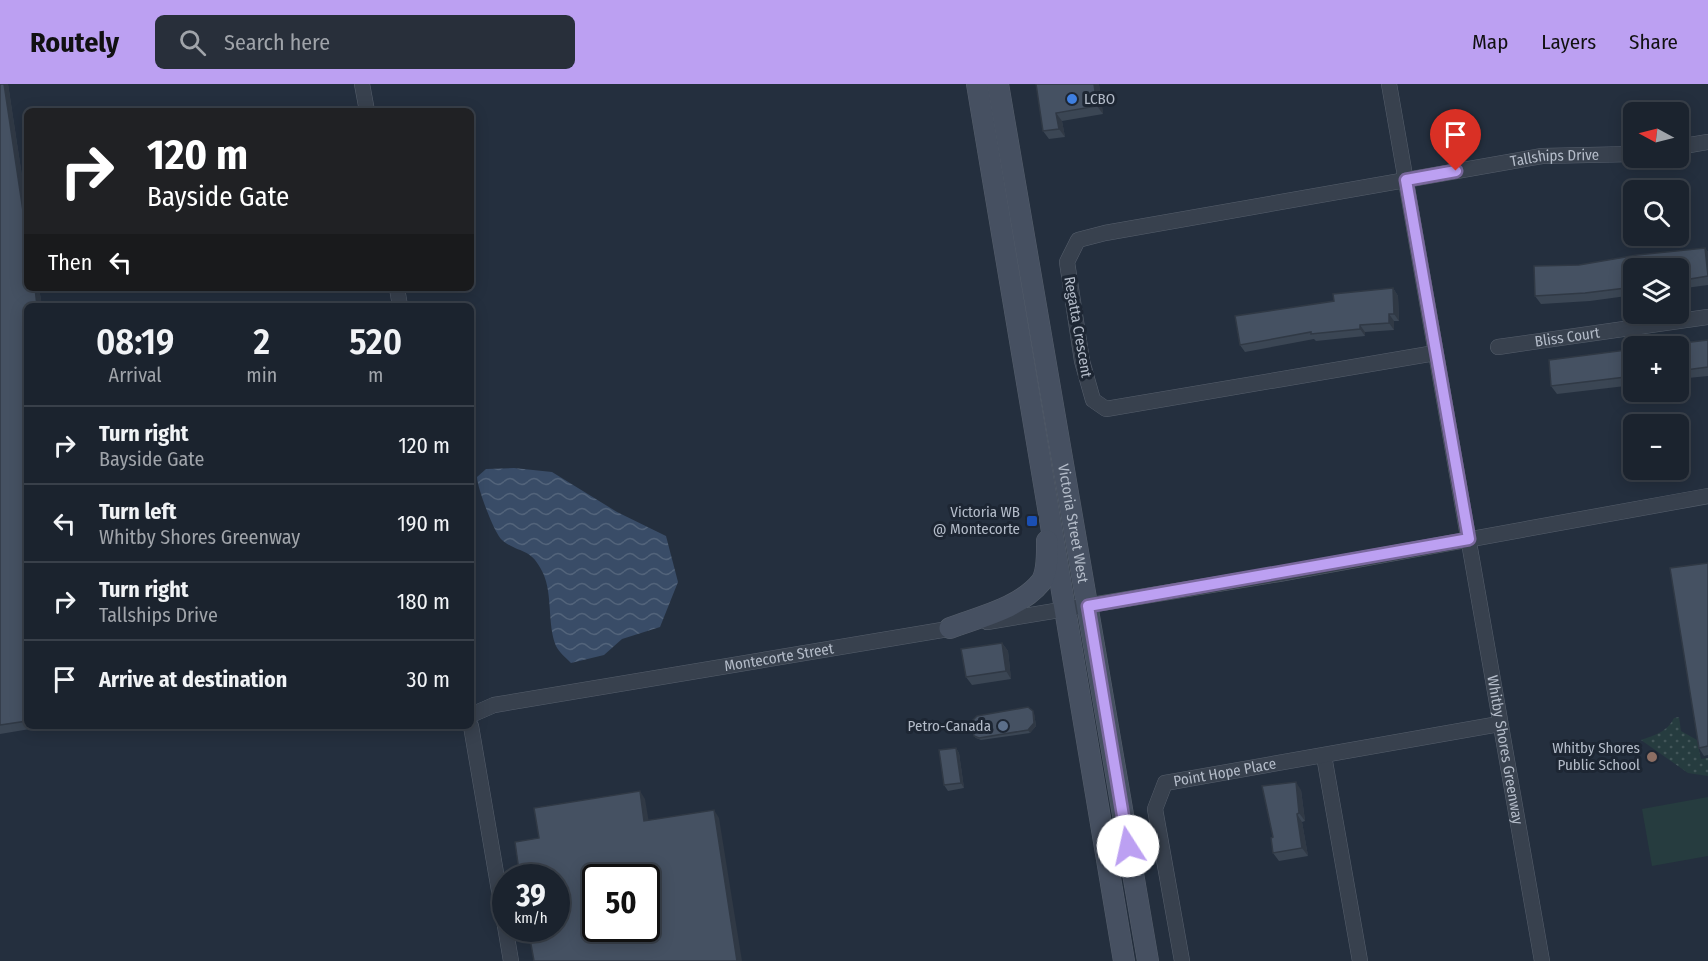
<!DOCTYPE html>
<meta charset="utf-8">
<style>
body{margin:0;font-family:"Fira Sans Condensed",sans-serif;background:#282f3a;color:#f1f3f6;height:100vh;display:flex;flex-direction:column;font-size:22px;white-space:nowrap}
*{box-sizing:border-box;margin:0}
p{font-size:20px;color:#a0a4aa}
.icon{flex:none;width:33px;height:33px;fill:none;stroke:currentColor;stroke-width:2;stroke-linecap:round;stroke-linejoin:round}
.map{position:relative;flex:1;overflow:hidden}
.panel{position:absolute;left:24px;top:219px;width:450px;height:426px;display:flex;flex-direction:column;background:#1b232e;border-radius:9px;box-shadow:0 3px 15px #0003,0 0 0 2px #39404a}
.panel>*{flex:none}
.top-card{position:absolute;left:24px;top:24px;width:450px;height:183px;border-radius:9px;box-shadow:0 3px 15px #0003,0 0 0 2px #39404a;background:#202124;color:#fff;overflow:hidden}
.needle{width:39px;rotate:277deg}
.controls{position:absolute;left:1623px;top:18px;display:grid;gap:12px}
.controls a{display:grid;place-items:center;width:66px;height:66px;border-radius:9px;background:#1b232e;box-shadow:0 3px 15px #0003,0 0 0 2px #39404a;font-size:30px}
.speed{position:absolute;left:492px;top:780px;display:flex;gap:12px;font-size:30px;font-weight:700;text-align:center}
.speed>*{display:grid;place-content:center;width:78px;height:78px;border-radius:50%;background:#1b232e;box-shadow:0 3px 15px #0003,0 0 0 2px #39404a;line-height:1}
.speed small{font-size:15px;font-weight:400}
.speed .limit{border:3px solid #111;border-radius:9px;background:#fff;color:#111}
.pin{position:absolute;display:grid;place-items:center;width:51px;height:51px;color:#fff;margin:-62px -26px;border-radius:50% 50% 50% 0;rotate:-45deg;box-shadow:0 0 6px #0007}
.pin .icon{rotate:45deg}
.me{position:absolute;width:66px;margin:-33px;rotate:350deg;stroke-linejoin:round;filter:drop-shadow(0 0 4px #0008)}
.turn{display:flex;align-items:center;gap:21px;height:126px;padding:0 24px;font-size:27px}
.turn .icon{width:78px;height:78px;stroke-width:2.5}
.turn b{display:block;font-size:42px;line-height:51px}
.then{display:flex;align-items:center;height:57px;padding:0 24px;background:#0003;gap:12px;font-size:22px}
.eta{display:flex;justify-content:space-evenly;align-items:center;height:102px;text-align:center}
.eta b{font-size:36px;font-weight:600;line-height:42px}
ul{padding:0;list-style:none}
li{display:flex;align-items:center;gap:18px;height:78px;padding:0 24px;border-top:2px solid #39404a}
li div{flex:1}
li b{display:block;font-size:22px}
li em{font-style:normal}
header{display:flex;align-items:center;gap:36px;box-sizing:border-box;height:84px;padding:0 30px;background:#bca0f2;color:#111}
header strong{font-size:28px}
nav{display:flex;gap:33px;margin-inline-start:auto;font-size:21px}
.search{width:420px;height:54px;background:#282f3a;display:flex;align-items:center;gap:15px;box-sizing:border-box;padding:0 21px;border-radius:9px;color:#a0a4aa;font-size:22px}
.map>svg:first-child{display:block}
.green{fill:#263c3f}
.park{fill:url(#park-dots)}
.water{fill:url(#water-waves)}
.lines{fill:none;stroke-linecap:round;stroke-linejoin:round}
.minor-casing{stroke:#565f6c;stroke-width:16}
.secondary-casing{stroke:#565f6c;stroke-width:22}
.minor{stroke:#38414e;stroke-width:15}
.secondary{stroke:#465061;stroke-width:21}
.wall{fill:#3b4654}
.shaded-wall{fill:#303945}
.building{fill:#455162;stroke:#303945;stroke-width:1.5;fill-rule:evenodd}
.route-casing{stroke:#7a689d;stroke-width:15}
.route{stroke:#bca0f2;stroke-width:10}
.shop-dot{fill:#3f7fe0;stroke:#1d2633;stroke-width:2}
.transit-dot{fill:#1a4fb4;stroke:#1d2633;stroke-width:2}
.service-dot{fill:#5c6f8a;stroke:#1d2633;stroke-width:2}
.education-dot{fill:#8d6e63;stroke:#1d2633;stroke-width:2}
.labels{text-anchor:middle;stroke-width:6;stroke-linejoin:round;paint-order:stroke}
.poi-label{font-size:15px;fill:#b4bcc9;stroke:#1d2633;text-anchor:end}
.street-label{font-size:15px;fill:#b4bcc9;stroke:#1d2633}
</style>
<header>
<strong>Routely</strong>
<div class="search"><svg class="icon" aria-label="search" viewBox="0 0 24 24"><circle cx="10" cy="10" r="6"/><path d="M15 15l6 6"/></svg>Search here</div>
<nav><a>Map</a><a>Layers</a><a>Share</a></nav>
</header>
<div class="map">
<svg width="1708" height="877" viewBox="0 0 1708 877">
<defs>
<pattern id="park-dots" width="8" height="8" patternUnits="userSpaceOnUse" patternTransform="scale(1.5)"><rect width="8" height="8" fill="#263c3f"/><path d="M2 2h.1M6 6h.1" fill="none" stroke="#435659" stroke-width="1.8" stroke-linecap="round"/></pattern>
<pattern id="water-waves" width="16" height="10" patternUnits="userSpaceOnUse" patternTransform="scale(1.5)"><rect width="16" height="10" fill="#394c67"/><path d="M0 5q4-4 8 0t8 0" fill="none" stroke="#53647b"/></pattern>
</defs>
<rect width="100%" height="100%" fill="#242f3e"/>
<path class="green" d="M1708 713V772L1652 782 1642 725Z"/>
<path class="park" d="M1679 633 1681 647 1697 656 1701 675 1708 674V692L1688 689 1641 656C1655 651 1667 648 1674 634Z"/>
<path class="water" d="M514 384 552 388 617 428 666 452 678 498 660 543 622 555 604 571 571 579C566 574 559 568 556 562 547 540 553 511 543 489 530 462 520 471 502 456 494 449 477 403 477 393L486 385Z"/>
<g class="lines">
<defs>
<g id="minor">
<path d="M362 0 367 27"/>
<path id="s1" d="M1389 0 1542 877"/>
<path d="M1678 63 1708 58"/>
<path d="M397 204 400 222"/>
<path id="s2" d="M1498 263 1708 233"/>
<path id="s3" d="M1435 269 1106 325 1093 316 1082 277 1067 178 1078 156 1105 149 1542 72 1634 70"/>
<path d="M987 538 1279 490 1708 412"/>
<path id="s4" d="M471 631 494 621 960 543"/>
<path d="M471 642 511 877"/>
<path d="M1324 672 1360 877"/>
<path id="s5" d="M1182 877 1155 725 1165 699 1499 640"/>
</g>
<g id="secondary">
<path d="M977 0 1124 877"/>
<path id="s6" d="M998 0 1148 877"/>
<path d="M950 544C979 533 1020 524 1041 498 1048 488 1047 469 1047 457"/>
</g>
</defs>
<use href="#minor" class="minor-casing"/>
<use href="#secondary" class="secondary-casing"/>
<use href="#minor" class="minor"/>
<use href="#secondary" class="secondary"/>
</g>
<g class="wall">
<path d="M0 0H8L27 125V204H39L42 222H27V642H48L0 650Z"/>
<path d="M1036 0H1099L1103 30 1062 37 1065 53 1049 55 1043 47Z"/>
<path d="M1705 164 1708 168V201L1678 205V184H1634V211L1590 217 1541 220 1535 212 1579 181Z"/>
<path d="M1393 204 1398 212 1399 237H1394V246L1365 248V252L1316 257 1314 255 1245 268 1240 261 1334 217Z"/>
<path d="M1708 256V292L1678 295V262Z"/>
<path d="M1634 265V301L1557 310 1551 302Z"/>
<path d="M1708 479V671L1704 672 1699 664Z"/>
<path d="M1002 559 1008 567 1011 595 972 601 966 593Z"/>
<path d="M1034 629 1036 642 1030 649 981 656 976 654 974 652Z"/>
<path d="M956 664 959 669 964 704 948 707 944 701Z"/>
<path d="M1301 706 1305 737 1302 738 1308 772 1279 777 1273 769Z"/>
</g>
<g class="shaded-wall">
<path d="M4 0H8L27 125V154Z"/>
<path d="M1094 0H1099L1103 30 1097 22Z"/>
<path d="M1056 29 1062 37 1065 53 1059 45Z"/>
<path d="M1705 164 1708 168V188Z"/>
<path d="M35 204H39L42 222H37Z"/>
<path d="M1393 204 1398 212 1399 237 1394 230Z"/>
<path d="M1389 230 1394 237V246L1389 239Z"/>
<path d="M1360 241 1365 248V252L1360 245Z"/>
<path d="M1002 559 1008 567 1011 595 1006 587Z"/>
<path d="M1033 627 1034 629 1036 642 1030 649 1028 646Z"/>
<path d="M956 664 959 669 964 704 961 699Z"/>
<path d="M1296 698 1301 706 1305 737 1299 729Z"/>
<path d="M640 707 645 715 650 745 644 737Z"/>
<path d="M714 726 719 734 742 877H737Z"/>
<path d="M1297 730 1302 738 1308 772 1302 764Z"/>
</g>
<g class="building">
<path d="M0 0H4L27 154V204H35L37 222H27V637L0 641Z"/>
<path d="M1036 0H1094L1097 22 1056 29 1059 45 1043 47Z"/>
<path d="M1705 164 1708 192 1678 197V184H1634V203L1585 209 1535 212 1534 182 1579 181 1637 171Z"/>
<path d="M1393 204 1394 230H1389V239L1360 241V245L1311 250V248L1240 261 1235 232 1334 217 1333 210Z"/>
<path d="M1708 256V283L1678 287V262H1657Z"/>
<path d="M1634 265V292L1551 302 1549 276Z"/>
<path d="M1708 479V662L1699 664 1670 484Z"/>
<path d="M1002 559 1006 587 966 593 961 565Z"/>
<path d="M1028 623 1033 627 1034 639 1028 646 979 654 974 652 972 637 977 632Z"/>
<path d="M956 664 961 699 944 701 939 666Z"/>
<path d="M1296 698 1299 729 1297 730 1302 764 1273 769 1271 754 1273 753 1262 702Z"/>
<path d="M640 707 644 737 714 726 737 877H534L528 844H556V794H520L515 758 539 754 534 724ZM596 794H646V844H596Z"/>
</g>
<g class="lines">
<defs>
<path id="route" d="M1128 762 1088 522 1469 455 1406 96 1456 87"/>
</defs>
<use href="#route" class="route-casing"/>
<use href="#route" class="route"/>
</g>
<circle class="shop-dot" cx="1072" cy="15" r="6"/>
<rect class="transit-dot" x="1026" y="431" width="12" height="12" rx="3"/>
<circle class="service-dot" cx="1003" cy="642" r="6"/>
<circle class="education-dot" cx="1652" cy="673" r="6"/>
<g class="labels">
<g class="poi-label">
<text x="1084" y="20" text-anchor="start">LCBO</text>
<text x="1020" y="433">Victoria WB<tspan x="1020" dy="17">@ Montecorte</tspan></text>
<text x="991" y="647">Petro-Canada</text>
<text x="1640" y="669">Whitby Shores<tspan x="1640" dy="17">Public School</tspan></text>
</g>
<g class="street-label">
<text dy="5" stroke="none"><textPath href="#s3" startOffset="999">Tallships Drive</textPath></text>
<text transform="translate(1078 243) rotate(80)" y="5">Regatta Crescent</text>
<text dy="5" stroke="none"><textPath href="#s2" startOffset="70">Bliss Court</textPath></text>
<text dy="5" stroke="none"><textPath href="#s6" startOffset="446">Victoria Street West</textPath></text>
<text dy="5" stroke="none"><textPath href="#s4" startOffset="314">Montecorte Street</textPath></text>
<text dy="5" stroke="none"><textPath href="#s1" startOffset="676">Whitby Shores Greenway</textPath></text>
<text dy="5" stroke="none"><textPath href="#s5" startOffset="243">Point Hope Place</textPath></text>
</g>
</g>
</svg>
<div class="controls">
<a><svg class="needle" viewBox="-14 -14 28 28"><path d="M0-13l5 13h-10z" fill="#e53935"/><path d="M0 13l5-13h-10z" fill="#a0a4aa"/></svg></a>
<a><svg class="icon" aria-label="search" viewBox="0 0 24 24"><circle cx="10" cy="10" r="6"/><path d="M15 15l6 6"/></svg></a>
<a><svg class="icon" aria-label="layers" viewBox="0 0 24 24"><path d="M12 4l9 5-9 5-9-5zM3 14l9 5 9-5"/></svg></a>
<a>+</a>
<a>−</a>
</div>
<div class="speed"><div>39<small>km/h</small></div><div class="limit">50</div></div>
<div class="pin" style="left:1456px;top:87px;background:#d93025"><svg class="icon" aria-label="arrive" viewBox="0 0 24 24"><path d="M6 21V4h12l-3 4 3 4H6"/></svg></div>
<svg class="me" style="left:1128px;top:762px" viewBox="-20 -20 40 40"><circle r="19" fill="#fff"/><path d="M0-13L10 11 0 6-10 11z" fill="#bca0f2"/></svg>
<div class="top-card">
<div class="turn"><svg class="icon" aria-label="right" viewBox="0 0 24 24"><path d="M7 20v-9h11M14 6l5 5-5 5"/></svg><div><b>120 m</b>Bayside Gate</div></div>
<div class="then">Then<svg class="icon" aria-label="left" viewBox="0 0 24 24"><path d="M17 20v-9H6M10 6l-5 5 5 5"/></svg></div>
</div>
<section class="panel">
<div class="eta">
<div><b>08:19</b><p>Arrival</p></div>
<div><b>2</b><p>min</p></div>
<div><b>520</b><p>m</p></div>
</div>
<ul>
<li><svg class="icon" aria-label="right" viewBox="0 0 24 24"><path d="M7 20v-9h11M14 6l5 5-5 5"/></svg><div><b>Turn right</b><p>Bayside Gate</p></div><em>120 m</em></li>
<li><svg class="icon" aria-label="left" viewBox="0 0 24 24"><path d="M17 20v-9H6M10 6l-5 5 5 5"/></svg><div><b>Turn left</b><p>Whitby Shores Greenway</p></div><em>190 m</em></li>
<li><svg class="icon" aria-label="right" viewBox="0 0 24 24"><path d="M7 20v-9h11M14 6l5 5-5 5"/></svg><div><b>Turn right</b><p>Tallships Drive</p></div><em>180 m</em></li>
<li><svg class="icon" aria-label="arrive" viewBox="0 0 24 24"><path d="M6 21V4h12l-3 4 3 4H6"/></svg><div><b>Arrive at destination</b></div><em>30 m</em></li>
</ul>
</section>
</div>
